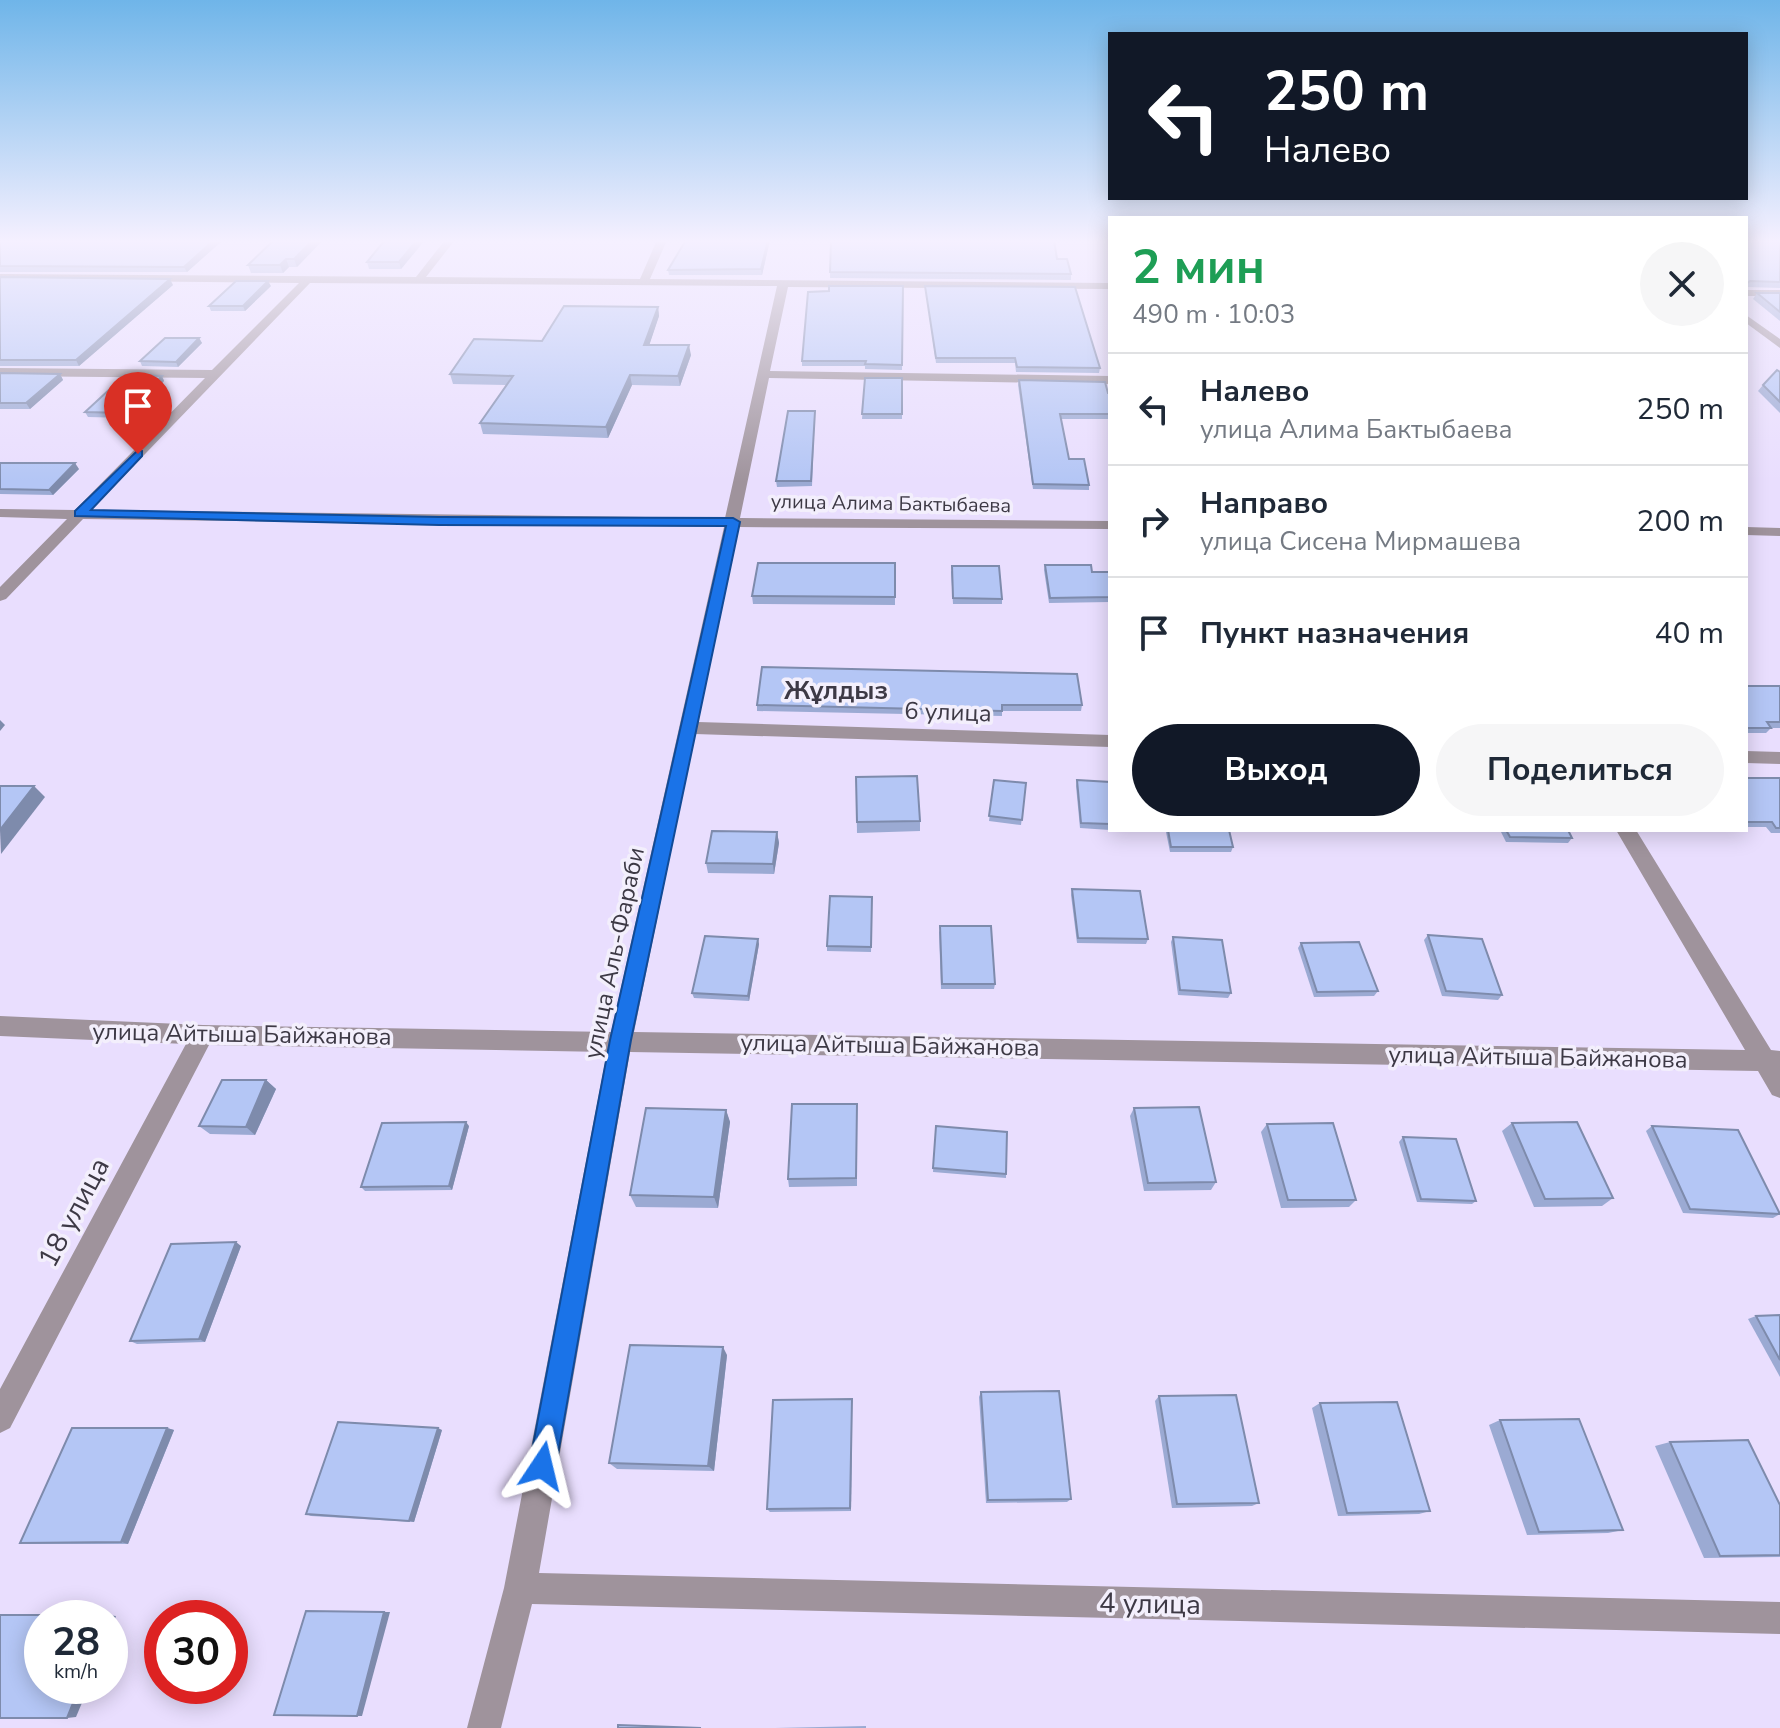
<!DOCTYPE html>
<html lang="ru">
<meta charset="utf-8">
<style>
body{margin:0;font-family:"Nunito Sans",sans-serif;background:#f6f6f7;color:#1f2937;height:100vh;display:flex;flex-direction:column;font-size:30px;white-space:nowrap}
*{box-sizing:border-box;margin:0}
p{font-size:26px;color:#747a83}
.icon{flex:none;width:44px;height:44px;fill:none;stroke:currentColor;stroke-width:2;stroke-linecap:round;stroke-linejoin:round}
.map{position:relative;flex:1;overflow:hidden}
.side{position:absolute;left:1108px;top:216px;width:640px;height:616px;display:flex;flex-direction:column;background:#fff;border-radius:0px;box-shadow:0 4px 20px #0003}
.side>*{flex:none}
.guide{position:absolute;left:1108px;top:32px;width:640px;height:168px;border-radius:0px;box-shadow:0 4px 20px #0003;background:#111827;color:#fff;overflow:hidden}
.speed{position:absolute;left:24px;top:1600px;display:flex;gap:16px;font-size:40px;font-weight:700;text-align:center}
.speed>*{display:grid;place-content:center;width:104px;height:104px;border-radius:50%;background:#fff;box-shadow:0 4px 20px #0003;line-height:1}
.speed small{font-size:20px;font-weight:400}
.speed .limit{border:12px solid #d22;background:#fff;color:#111}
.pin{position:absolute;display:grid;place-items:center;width:68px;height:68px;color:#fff;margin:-82px -34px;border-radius:50% 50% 50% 0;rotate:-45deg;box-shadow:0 0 8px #0007}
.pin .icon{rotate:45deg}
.me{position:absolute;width:88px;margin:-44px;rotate:10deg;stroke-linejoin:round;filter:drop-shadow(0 0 6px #0008)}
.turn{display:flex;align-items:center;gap:28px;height:168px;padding:0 24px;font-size:36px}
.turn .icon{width:104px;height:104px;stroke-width:2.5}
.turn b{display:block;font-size:56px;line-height:68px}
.round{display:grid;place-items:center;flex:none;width:84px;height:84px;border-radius:42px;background:#f6f6f7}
.head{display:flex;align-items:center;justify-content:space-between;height:136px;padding:0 24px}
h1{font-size:48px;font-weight:700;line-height:60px;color:#1e9e55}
.cta{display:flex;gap:16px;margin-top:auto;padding:16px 24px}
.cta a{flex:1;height:92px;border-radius:48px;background:#111827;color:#fff;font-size:32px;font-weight:700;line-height:92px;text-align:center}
.cta a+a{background:#f6f6f7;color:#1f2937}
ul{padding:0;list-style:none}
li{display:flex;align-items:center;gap:24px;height:112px;padding:0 24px;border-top:2px solid #e0e1e3}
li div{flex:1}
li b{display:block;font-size:30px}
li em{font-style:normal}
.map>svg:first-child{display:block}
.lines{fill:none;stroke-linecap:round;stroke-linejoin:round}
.minor{fill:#9f939c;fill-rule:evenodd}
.wall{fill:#9baad3}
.shaded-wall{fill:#7e8bac}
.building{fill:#b4c6f5;stroke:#7e8bac;stroke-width:2}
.route{fill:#1a73e8;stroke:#114b97;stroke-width:2}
.labels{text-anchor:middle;stroke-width:7;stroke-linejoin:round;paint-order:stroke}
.far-street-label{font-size:20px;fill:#3d3945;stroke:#f3effc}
.street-label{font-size:24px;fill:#3d3945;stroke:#f3effc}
.neighbourhood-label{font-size:26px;font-weight:bold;fill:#3d3945;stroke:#f3effc}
.near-street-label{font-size:28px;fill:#3d3945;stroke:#f3effc}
</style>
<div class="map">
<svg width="1780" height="1728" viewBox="0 0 1780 1728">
<rect width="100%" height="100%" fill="#e9defe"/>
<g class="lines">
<g class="minor">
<path d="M445 240H455L426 277 640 279 657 240H667L650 279 1110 283V289L788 287 770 371 1110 376V384L769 378 740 518 1110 521V529L738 527 698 722 1110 735V747L695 734 634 1032 1745 1050 1616 830H1636L1771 1050 1780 1051V1098L1772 1095 1758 1071 630 1052 539 1573 1780 1602V1634L532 1604 501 1728H467L504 1588 607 1052 209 1045 10 1428 0 1433V1389L186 1044 0 1036V1016L203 1025 611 1032 724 527 83 519 6 599 0 601V587L67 519 0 517V509L75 510 205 378 0 376V368L212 370 299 283 0 280V274L416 277ZM310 283 777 286 725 518 91 510Z"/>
<rect x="1746" y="290" width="34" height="6"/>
<path d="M1746 315 1780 339V348L1746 323Z"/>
<path d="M1746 527 1780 528V536L1746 535Z"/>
<path d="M1746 751 1780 752V764L1746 763Z"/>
</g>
</g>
<g class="wall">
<path d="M0 240H223L187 272H0Z"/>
<path d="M274 240H323L297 267H289L283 273H251L248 265Z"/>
<path d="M425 240 401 269H369L367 262Z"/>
<path d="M770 240 762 275H669L668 270Z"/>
<path d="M831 240 1057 259 1071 274V280L830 278Z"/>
<path d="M1746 240H1780V288L1746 287Z"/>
<path d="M0 277 173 285 79 366H0Z"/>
<path d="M271 286 245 311H211L209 306Z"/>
<path d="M903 286 902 370 865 369V366H802V361Z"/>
<path d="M925 286 1100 368 1099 373 1016 372 1015 363H936Z"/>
<path d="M1757 293H1780V321L1753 299Z"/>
<path d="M658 307 659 316 649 345 691 355 680 386 632 385 608 438 483 434 480 423 506 385 453 384 450 374Z"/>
<path d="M199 338 202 343 178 367 142 366 140 361Z"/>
<path d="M1780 372V413L1758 391 1763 385Z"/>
<path d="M0 373 60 374 63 380 30 409H0Z"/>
<path d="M162 376 164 381 127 418 88 417 85 412Z"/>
<path d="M865 378H902V419H862Z"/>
<path d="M1019 380 1110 393V419H1061L1069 459 1089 485V490L1033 489 1018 385Z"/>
<path d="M815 411 812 486 777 487 776 481Z"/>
<path d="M0 463 79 469 53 495 0 494Z"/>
<path d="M895 563V605L753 604 752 596Z"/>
<path d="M1045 565 1092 572H1110V602L1049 603 1044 570Z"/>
<path d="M951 571 1002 599V604H953Z"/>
<path d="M1746 686H1780V728H1771L1766 733H1746Z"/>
<path d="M757 705H1082L1081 711H1002V716L757 711Z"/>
<path d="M856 777 920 821V831L857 833Z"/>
<path d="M1746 778H1780V833H1771L1766 827H1746Z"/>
<path d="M994 780 1026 783 1021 825 989 821Z"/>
<path d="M1077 780 1110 782V830L1080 828 1076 786Z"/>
<path d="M1118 830H1229L1233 847 1231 852H1170L1166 832Z"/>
<path d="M1500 830H1568L1572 838 1568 843 1506 842Z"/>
<path d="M777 832 779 843 774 874 708 873 706 863Z"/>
<path d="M1072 889 1148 939 1146 944 1077 943 1071 895Z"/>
<path d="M872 897 871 952 827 951V946Z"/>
<path d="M939 931 995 984 994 989H941Z"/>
<path d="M1428 935 1502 995 1498 1000 1442 996 1424 940Z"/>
<path d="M1173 937 1231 993 1228 998 1178 995 1171 942Z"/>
<path d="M1301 943 1378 991 1374 996 1314 997 1298 948Z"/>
<path d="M759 944 749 1001 694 998 692 993Z"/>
<path d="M266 1080 276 1089 255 1135 210 1134 199 1126Z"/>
<path d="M1134 1108 1216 1182 1211 1190 1144 1191 1130 1116Z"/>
<path d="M726 1110 730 1122 718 1208 636 1207 630 1195Z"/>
<path d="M857 1112V1186L789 1187 788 1179Z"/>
<path d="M1512 1123 1613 1198 1602 1206 1534 1207 1502 1131Z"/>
<path d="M1267 1124 1356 1200 1349 1207 1281 1208 1261 1132Z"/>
<path d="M469 1126 452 1190 365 1191 361 1187Z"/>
<path d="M936 1126 1006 1174V1178L933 1172Z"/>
<path d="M1652 1126 1780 1214 1773 1218 1683 1213 1646 1131Z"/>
<path d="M1403 1137 1476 1201 1472 1204 1417 1202 1399 1142Z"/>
<path d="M241 1246 205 1342 137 1344 130 1341Z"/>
<path d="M1780 1315V1377L1748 1319 1756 1316Z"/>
<path d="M727 1355 714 1471 617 1469 609 1463Z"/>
<path d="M981 1392 1071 1499 1067 1502 986 1503 979 1397Z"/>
<path d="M1159 1396 1259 1503 1252 1506 1172 1508 1155 1401Z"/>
<path d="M1320 1403 1430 1511 1419 1514 1338 1516 1312 1408Z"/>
<path d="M852 1404 851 1511 770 1512 767 1509Z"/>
<path d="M1500 1420 1623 1530 1608 1533 1527 1535 1489 1425Z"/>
<path d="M167 1428 174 1430 128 1544H29L20 1543Z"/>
<path d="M442 1430 414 1522 311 1516 306 1514Z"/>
<path d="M1670 1442 1780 1505V1557L1704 1558 1655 1446Z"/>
<path d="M866 1726V1728H775Z"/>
</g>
<g class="shaded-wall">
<path d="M214 240H223L187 272 184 267Z"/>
<path d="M313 240H323L297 267 294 259Z"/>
<path d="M417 240H425L401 269 399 262Z"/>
<path d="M768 240H770L762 275 761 269Z"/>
<path d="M286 259 289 267 283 273 280 265Z"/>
<path d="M170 279 173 285 79 366 76 360Z"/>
<path d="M268 281 271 286 245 311 243 306Z"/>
<path d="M658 307 659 316 646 355 644 345Z"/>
<path d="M199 338 202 343 178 367 176 362Z"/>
<path d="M689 345 691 355 680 386 678 376Z"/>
<path d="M60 374 63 380 30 409 26 403Z"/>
<path d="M630 375 632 385 608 438 606 427Z"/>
<path d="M162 376 164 381 127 418 124 413Z"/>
<path d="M75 463 79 469 53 495 49 490Z"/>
<path d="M0 720 5 725 0 731Z"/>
<path d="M34 786 45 797 1 854 0 830Z"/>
<path d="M777 832 779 843 774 874 773 864Z"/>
<path d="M758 939 759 944 749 1001 748 996Z"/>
<path d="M266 1080 276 1089 255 1135 246 1127Z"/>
<path d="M726 1110 730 1122 718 1208 714 1197Z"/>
<path d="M466 1122 469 1126 452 1190 449 1186Z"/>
<path d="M236 1242 241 1246 205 1342 199 1339Z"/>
<path d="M723 1347 727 1355 714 1471 708 1466Z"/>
<path d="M852 1399V1404L851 1511 850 1508Z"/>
<path d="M167 1428 174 1430 128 1544 121 1542Z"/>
<path d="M438 1428 442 1430 414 1522 409 1521Z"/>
<path d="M384 1612H390L362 1716H357Z"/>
<path d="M108 1615 116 1616 110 1632V1618H107Z"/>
<path d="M80 1686H89L76 1717 67 1718Z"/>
</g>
<g class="building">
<path d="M0 240H214L184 267 0 266Z"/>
<path d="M274 240H313L294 259H286L280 265H248Z"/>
<path d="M385 240H417L399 262H367Z"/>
<path d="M686 240H768L761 269 668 270Z"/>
<path d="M831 240H1054L1057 259H1067L1071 274 830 272Z"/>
<path d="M1746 240H1780V282L1750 281 1746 284Z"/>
<path d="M0 277 170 279 76 360H0Z"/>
<path d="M236 281H268L243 306H209Z"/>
<path d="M829 286H903L902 365 865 364 866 361H802L808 292 829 291Z"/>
<path d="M925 286 1075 287 1100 368 1017 367 1015 358H936Z"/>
<path d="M1757 293H1780V312Z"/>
<path d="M564 306 658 307 644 345H689L678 376 630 375 606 427 480 423 513 376 450 374 474 339 542 341Z"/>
<path d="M165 338H199L176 362 140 361Z"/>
<path d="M1777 370 1780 372V402L1763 385Z"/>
<path d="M0 373 60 374 26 403H0Z"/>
<path d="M125 375 162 376 124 413 85 412Z"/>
<path d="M865 378H902V414H862Z"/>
<path d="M1019 380 1105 382 1108 393H1110V414H1060L1069 459H1084L1089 485 1033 484Z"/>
<path d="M788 411H815L811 481H776Z"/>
<path d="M0 463H75L49 490 0 489Z"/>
<path d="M758 563H895V597L752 596Z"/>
<path d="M1045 565H1091L1092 572H1110V597L1050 598Z"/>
<path d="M952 566H999L1002 599 953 598Z"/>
<path d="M762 667 1077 674 1082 705H1002V711L757 705Z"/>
<path d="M1746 686H1780V722H1767L1771 728H1746Z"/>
<path d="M917 776 920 821 857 822 856 777Z"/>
<path d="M1746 778H1780V828H1776L1772 822H1746Z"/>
<path d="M994 780 1026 783 1022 820 989 816Z"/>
<path d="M1077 780 1110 782V824L1081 823Z"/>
<path d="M0 786H34L0 830Z"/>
<path d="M1168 830H1229L1233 847H1171Z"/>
<path d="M1506 830H1568L1572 838 1510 837Z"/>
<path d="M712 831 777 832 773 864 706 863Z"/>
<path d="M1072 889 1140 891 1148 939 1078 938Z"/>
<path d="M830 896 872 897 871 947 827 946Z"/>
<path d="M940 926H991L995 984H942Z"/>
<path d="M1428 935 1482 939 1502 995 1446 991Z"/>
<path d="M705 936 758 939 748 996 692 993Z"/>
<path d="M1173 937 1222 940 1231 993 1180 990Z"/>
<path d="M1359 942 1378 991 1317 992 1301 943Z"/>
<path d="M222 1080H266L246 1127 199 1126Z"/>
<path d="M792 1104H857L856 1178 788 1179Z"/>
<path d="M1199 1107 1216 1182 1148 1183 1134 1108Z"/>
<path d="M646 1108 726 1110 714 1197 630 1195Z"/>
<path d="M466 1122 449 1186 361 1187 382 1123Z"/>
<path d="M1577 1122 1613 1198 1545 1199 1512 1123Z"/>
<path d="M1333 1123 1356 1200H1288L1267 1124Z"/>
<path d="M936 1126 1007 1132 1006 1174 933 1168Z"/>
<path d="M1652 1126 1738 1130 1780 1214 1690 1209Z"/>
<path d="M1403 1137 1456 1139 1476 1201 1421 1199Z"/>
<path d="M236 1242 199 1339 130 1341 171 1244Z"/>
<path d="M1780 1315V1360L1756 1316Z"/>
<path d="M630 1345 723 1347 708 1466 609 1463Z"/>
<path d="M1059 1391 1071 1499 988 1500 981 1392Z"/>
<path d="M1236 1395 1259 1503 1177 1504 1159 1396Z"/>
<path d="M852 1399 850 1508 767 1509 773 1400Z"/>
<path d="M1397 1402 1430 1511 1347 1513 1320 1403Z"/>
<path d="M1579 1419 1623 1530 1539 1532 1500 1420Z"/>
<path d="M338 1422 438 1428 409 1521 306 1514Z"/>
<path d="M72 1428H167L121 1542 20 1543Z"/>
<path d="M1748 1440 1780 1505V1555L1720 1556 1670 1442Z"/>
<path d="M306 1611 384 1612 357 1716 274 1715Z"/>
<path d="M0 1615H108L107 1618H42V1686H80L67 1718H0Z"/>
<path d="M618 1725 701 1728H618Z"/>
</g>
<linearGradient id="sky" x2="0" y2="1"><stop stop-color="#6fb5e9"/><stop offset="0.5" stop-color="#f5f0ff"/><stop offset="1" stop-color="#f5f0ff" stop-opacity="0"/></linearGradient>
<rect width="1780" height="482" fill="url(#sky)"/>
<path class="route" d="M138 450 142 451V456L91 510 439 517 733 518 740 522 631 1040 556 1466 552 1476 542 1480 533 1476 529 1466 610 1040 726 526 439 525 75 516V511Z"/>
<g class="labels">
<g class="far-street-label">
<text transform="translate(891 503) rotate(1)" y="7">улица Алима Бактыбаева</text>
</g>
<g class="street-label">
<text transform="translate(948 712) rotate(2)" y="8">6 улица</text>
<text transform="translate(614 953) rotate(-78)" y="8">улица Аль-Фараби</text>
<text transform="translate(242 1034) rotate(1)" y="8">улица Айтыша Байжанова</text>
<text transform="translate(890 1045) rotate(1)" y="8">улица Айтыша Байжанова</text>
<text transform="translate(1538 1057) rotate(1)" y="8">улица Айтыша Байжанова</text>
</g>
<g class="neighbourhood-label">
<text x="836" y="699">Жұлдыз</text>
</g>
<g class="near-street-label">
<text transform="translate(73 1212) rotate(-62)" y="10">18 улица</text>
<text transform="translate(1150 1603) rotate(1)" y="10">4 улица</text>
</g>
</g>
</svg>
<div class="speed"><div>28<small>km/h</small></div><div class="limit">30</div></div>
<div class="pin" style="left:138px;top:454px;background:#d93025"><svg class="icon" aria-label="arrive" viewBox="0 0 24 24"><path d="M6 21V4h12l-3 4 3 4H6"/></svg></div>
<svg class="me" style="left:542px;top:1466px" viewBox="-20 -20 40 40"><path d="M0-17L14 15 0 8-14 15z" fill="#1a73e8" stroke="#fff" stroke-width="4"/></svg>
<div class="guide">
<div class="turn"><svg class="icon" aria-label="left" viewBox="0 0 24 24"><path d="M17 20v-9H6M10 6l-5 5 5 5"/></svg><div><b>250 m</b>Налево</div></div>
</div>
<section class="side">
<div class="head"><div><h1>2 мин</h1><p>490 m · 10:03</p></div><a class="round"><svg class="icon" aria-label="close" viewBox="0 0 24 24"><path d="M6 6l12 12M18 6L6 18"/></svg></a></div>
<ul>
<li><svg class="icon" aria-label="left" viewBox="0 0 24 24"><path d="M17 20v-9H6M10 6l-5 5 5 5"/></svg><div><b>Налево</b><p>улица Алима Бактыбаева</p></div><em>250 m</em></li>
<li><svg class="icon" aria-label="right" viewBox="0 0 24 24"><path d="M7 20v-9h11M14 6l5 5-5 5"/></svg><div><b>Направо</b><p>улица Сисена Мирмашева</p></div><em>200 m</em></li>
<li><svg class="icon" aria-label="arrive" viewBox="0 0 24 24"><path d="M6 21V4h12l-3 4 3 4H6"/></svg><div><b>Пункт назначения</b></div><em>40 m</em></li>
</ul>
<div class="cta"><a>Выход</a><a>Поделиться</a></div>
</section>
</div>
